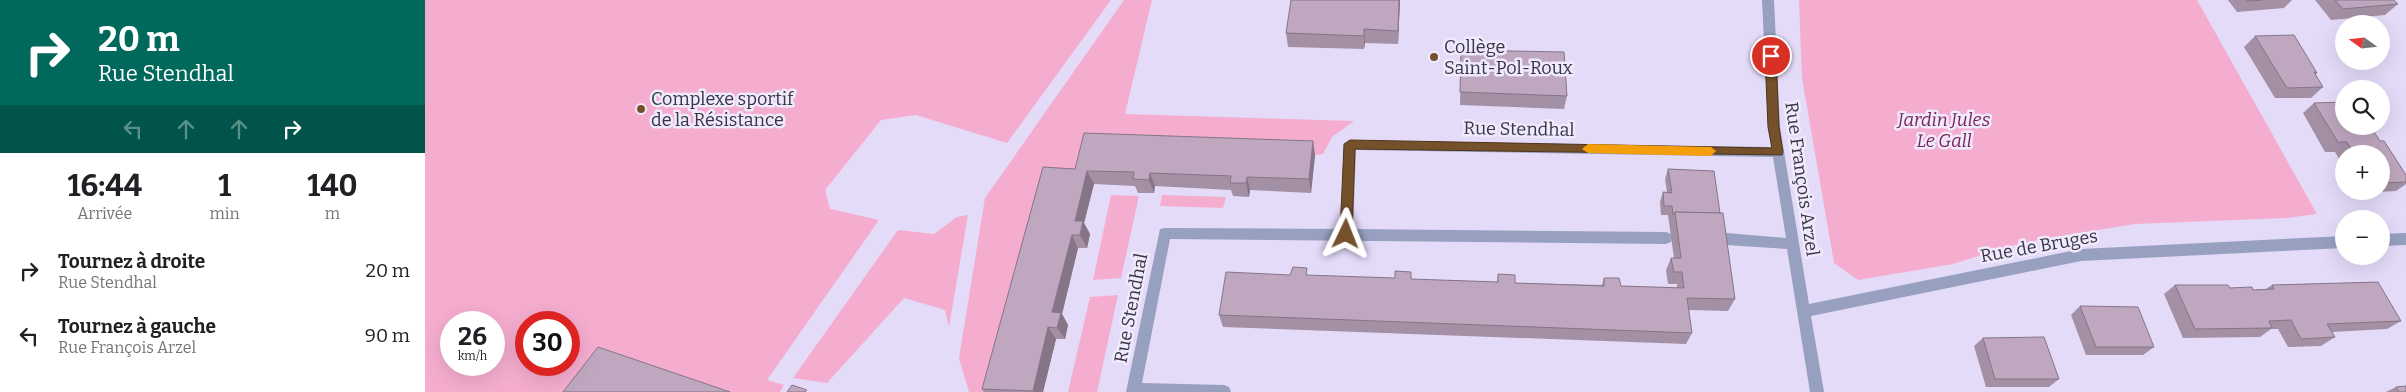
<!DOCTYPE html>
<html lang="fr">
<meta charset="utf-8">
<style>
body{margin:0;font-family:Bitter,serif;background:#f6f6f6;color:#202124;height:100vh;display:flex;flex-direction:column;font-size:19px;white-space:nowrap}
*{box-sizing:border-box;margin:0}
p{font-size:16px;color:#757577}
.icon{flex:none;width:28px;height:28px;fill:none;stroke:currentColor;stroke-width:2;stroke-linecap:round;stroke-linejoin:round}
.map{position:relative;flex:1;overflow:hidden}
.panel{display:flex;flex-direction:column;background:#fff;width:425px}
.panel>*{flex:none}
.top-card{background:#00695c;color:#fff;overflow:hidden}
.needle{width:32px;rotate:285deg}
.fabs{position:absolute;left:1910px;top:15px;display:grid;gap:10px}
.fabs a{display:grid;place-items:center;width:55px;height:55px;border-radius:50%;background:#fff;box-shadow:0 5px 20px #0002;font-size:25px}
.speed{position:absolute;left:15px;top:311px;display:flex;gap:10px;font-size:25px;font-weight:700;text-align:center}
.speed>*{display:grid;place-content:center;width:65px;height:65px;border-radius:50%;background:#fff;box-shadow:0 5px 20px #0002;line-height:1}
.speed small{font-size:12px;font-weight:400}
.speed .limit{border:8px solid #d22;background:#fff;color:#111}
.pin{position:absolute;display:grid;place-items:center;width:42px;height:42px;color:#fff;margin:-21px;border:2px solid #fff;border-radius:50%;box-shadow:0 1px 5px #0007}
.me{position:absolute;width:55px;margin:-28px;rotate:2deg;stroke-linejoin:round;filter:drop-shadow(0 0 4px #0008)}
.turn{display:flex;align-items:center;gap:18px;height:105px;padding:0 15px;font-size:22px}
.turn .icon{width:65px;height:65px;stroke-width:2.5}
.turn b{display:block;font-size:35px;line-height:42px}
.lanes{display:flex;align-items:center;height:48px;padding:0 15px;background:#0003;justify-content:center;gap:25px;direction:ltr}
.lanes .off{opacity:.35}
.eta{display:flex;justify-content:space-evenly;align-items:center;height:85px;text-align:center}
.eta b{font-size:30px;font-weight:700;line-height:35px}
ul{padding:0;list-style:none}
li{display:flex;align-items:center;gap:15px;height:65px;padding:0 15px}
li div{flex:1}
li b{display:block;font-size:19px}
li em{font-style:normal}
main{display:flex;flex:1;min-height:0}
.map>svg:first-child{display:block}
.green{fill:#f5adcf;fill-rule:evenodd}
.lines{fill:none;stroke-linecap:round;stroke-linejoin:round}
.minor{fill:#97a0bf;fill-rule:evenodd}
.wall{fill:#a390a4}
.shaded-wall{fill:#857586}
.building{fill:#bea7bf;stroke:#857586}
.route{fill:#75512b;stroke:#4c351c}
.slow{fill:#f59e0b}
.poi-dot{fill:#75512b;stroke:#efeafd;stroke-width:2}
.labels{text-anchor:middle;stroke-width:5;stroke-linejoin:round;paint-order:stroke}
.poi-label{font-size:18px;fill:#393541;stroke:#efeafd;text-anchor:start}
.park-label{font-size:18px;font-style:italic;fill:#7b2255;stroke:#efeafd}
.street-label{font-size:18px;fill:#393541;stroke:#efeafd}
</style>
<main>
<section class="panel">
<div class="top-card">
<div class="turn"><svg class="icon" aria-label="right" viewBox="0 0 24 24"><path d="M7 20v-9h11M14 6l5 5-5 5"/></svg><div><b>20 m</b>Rue Stendhal</div></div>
<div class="lanes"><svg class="icon off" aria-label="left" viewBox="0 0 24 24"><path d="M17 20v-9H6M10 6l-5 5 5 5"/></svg><svg class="icon off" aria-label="ahead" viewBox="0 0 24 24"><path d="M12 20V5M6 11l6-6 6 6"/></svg><svg class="icon off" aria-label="ahead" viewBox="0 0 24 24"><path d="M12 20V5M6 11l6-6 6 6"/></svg><svg class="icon" aria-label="right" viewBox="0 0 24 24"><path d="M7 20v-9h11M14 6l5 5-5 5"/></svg></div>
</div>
<div class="eta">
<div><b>16:44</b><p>Arrivée</p></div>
<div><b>1</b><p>min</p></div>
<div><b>140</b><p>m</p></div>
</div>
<ul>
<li><svg class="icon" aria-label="right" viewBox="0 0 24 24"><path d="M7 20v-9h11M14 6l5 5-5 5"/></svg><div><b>Tournez à droite</b><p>Rue Stendhal</p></div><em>20 m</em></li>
<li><svg class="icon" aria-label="left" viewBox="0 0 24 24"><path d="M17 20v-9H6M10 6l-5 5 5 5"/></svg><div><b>Tournez à gauche</b><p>Rue François Arzel</p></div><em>90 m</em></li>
</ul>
</section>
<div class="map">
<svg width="1981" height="392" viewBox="0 0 1981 392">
<rect width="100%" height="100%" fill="#e4dbf9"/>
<g class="green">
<path d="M0 0H686L582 143 491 115 456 120 400 190 405 209 454 220 342 380 359 385 355 392H0ZM26 322H69V365H26ZM101 322H144V365H101Z"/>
<path d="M699 0H727L700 114 929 121 907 137 898 154 890 155 665 147 568 392H544L534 358 560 198Z"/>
<path d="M1374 0H1772L1892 214 1861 218 1710 224 1618 239 1582 247 1528 264 1433 280 1409 263 1377 78Z"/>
<path d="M686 195 714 196 696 278 668 280Z"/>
<path d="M737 195 801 197 798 208 735 206Z"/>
<path d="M543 215 524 327 520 310 479 298 402 383 368 378 473 230 509 234 532 217Z"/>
<path d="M693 295 672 392H643L665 297Z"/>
</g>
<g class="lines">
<g class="minor">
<path d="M1337 0H1349L1355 127 1384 304 1656 249 1919 236V248L1656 261 1386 316 1399 392H1385L1362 249 1301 245 1296 243 1295 239 1296 235 1301 233 1361 238 1348 157 931 150 928 229 1241 232 1246 234 1247 238 1246 242 1241 244 745 239 717 383 799 385 804 387 806 392H701L735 229 740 228 915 229 921 142 1346 147 1343 127Z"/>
<path d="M1981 233V245L1956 246V234Z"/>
</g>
</g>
<g class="wall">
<path d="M975 0 973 44 940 43 939 49 863 47 861 33Z"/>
<path d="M1803 0H1867L1859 8 1812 12Z"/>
<path d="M1890 0H1969L1973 4 1960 15 1906 20Z"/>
<path d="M1830 36 1892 73 1890 75 1898 87 1886 98H1850L1819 47Z"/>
<path d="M1036 50 1142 96 1139 109 1035 105Z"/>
<path d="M1889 103 1955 141 1981 175V184L1971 191 1934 193 1933 191H1956V154H1919V167L1910 152H1900L1878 113Z"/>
<path d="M890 155 886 193 825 190 824 197 808 196 806 190 730 186 729 193H713L710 186 669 184 659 223 665 234 662 248H653L637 314 643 325 640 339H631L618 392H559L557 389 650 169Z"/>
<path d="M1243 169 1295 213 1310 299 1303 311 1264 310 1267 333 1261 344 798 327 794 315 883 276 1072 282 1073 274 1090 283 1177 285 1179 278 1196 286 1252 288V284H1243L1241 270 1246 258H1249L1243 215H1236L1235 202 1238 192 1242 193 1240 179Z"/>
<path d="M1750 285 1828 290 1841 289 1847 285 1976 321 1962 329 1907 332 1910 337 1896 346 1863 347 1853 329H1846L1835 337 1758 338 1739 294Z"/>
<path d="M1655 306 1729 347 1718 355H1661L1646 315Z"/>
<path d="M1558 338 1634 379 1624 387H1561L1549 346Z"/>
<path d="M1971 387 1981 392H1961Z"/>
</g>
<g class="shaded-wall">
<path d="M974 0H975L973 44V31Z"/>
<path d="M939 29 940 43 939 49Z"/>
<path d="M888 141 890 155 886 193 884 179Z"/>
<path d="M662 171 669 184 659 223 665 234 662 248 655 235 650 221Z"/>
<path d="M725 173 730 186 729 193 724 180Z"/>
<path d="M822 177 825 190 824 197 821 183Z"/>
<path d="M647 235 653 248 637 314 643 325 640 339 632 328 627 312Z"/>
<path d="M623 327 631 339 618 392H609L608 391Z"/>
</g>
<g class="building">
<path d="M866 0H974L973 31 939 29V36L861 33Z"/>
<path d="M1822 0H1837L1822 1Z"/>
<path d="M1910 0H1969L1973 4 1918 9Z"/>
<path d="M1869 35 1892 73 1889 72 1898 87 1862 88 1830 36Z"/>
<path d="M1036 50 1139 52 1142 96 1035 92Z"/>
<path d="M1919 102V126H1945L1955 141H1959L1981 175V182L1956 183V154H1929L1922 142H1913L1889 103Z"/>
<path d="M659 133 888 141 884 179 822 177 821 183H805L806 176 725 173 724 180 708 179 709 172 662 171 650 221H658L655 235H647L627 312 636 313 632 328 623 327 608 391 557 389 618 167 650 169Z"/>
<path d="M1243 169 1289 171 1295 213 1250 212 1248 215 1247 206H1239L1238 192 1247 193Z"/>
<path d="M1250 212 1298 213 1310 299 1262 298 1267 333 794 315 801 272 865 275 868 267 882 268 881 275 970 278V271L986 272V279L1073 282V274L1090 275V283L1179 286V278H1194L1196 286 1259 288 1257 272H1249L1246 258H1256Z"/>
<path d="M1953 282 1976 321 1902 324 1910 337 1876 339 1866 320 1844 321 1847 328 1770 329 1750 285H1803L1805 288 1827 287 1828 290 1849 289 1847 285Z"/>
<path d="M1655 306 1713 307 1729 347H1671Z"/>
<path d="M1619 337 1634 379H1570L1558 338Z"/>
<path d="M173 347 305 392H138Z"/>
<path d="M367 385 382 390 380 392H362Z"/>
<path d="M1981 386V392H1974L1971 387Z"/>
</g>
<path class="route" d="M1346 52 1351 56 1354 127 1358 152 1357 155 930 149 927 234 921 239 915 234 919 144 925 140 1347 148 1343 127 1340 56Z"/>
<path class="slow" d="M1163 144 1286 147 1291 151 1286 156 1163 153 1157 149Z"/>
<g class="poi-dot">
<circle cx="1009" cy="57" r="5"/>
<circle cx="216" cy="109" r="5"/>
</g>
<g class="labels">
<g class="poi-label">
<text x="1019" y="53">Collège<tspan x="1019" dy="21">Saint-Pol-Roux</tspan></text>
<text x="226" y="105">Complexe sportif<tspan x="226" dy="21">de la Résistance</tspan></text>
</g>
<g class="park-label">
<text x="1519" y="126">Jardin Jules<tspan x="1519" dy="21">Le Gall</tspan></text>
</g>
<g class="street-label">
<text transform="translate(1094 129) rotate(1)" y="6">Rue Stendhal</text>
<text transform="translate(1377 179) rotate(82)" y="6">Rue François Arzel</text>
<text transform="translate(1614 246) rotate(-10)" y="6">Rue de Bruges</text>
<text transform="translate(706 308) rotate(-79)" y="6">Rue Stendhal</text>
</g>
</g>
</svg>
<div class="fabs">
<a><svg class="needle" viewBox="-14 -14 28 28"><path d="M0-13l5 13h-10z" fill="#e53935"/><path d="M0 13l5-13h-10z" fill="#757577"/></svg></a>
<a><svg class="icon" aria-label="search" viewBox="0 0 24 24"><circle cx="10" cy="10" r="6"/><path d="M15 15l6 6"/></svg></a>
<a>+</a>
<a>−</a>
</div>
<div class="speed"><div>26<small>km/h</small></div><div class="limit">30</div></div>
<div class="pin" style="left:1346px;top:56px;background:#d93025"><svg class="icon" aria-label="arrive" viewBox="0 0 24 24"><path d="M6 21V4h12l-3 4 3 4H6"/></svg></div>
<svg class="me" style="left:921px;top:234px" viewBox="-20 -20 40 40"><path d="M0-17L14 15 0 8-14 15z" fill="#75512b" stroke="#fff" stroke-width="4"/></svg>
</div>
</main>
